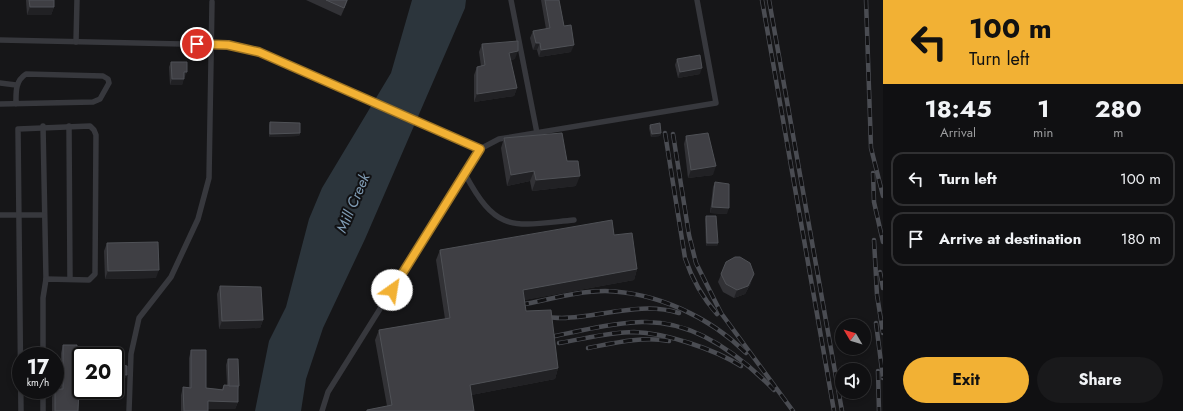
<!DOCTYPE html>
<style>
body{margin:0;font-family:Jost,sans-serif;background:#19191b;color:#f1f3f6;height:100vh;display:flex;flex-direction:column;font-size:15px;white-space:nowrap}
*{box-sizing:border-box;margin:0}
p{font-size:13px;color:#9c9d9f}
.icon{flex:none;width:22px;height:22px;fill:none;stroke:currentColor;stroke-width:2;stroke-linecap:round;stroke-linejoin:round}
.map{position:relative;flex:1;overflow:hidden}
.details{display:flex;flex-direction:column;background:#101012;width:300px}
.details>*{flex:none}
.banner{background:#f2b134;color:#111;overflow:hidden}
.needle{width:26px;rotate:308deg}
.buttons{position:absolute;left:835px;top:319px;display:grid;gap:8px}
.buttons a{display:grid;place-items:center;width:36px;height:36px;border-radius:50%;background:#101012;box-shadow:0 2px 6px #0003,0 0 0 1px #303032;font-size:20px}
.speed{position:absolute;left:12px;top:347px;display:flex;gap:8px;font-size:20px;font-weight:700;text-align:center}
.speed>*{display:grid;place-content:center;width:52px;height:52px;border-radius:50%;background:#101012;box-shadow:0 2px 6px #0003,0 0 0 1px #303032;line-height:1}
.speed small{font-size:10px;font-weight:400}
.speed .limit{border:2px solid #111;border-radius:6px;background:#fff;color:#111}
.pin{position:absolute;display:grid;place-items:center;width:34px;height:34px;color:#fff;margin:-17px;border:2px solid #fff;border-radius:50%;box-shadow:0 1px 4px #0007}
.me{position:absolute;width:44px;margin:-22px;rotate:32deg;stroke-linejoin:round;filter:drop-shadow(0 0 3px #0008)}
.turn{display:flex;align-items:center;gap:14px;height:84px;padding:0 20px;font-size:18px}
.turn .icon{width:52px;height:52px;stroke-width:2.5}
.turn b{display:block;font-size:28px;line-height:34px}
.eta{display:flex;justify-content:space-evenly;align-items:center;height:68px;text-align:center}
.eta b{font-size:24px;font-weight:700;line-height:28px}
.button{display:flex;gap:8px;margin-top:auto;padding:8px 20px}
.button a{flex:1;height:46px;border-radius:24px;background:#f2b134;color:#111;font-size:16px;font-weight:700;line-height:46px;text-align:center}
.button a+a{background:#19191b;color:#f1f3f6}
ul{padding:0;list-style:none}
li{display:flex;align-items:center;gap:12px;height:54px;margin:0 8px 6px;padding:0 12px;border:2px solid #303032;border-radius:12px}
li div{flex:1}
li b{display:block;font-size:15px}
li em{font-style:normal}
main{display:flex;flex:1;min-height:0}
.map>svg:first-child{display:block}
.water{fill:#2c353c}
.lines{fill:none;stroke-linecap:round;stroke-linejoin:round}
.lane{stroke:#37383d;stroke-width:5.5}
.rail-casing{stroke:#4a4c52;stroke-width:4.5}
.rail{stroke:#111113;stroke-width:3;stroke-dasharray:9;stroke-linecap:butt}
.wall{fill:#323236}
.shaded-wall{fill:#212124}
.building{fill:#3f3f44;stroke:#4f5156}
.route-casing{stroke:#9d7322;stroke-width:10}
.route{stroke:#f2b134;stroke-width:7}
.labels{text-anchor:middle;stroke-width:4;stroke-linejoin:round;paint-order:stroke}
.water-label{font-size:15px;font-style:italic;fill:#7f9bb3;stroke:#111113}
</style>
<main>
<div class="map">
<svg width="883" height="411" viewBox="0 0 883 411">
<rect width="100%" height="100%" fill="#161618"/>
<path class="water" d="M412 0H466L465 8 365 239 323 328 306 379 301 411H255L269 341 286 307 309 219 322 188 391 73Z"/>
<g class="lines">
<g class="lane">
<path d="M511 0 537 133"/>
<path d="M0 40 228 45 259 52 480 149"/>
<path d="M76 42 77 0"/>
<path d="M0 83 16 85"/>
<path d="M0 104 93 102 100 99 109 83 108 79 103 76 26 74C15 81 16 92 16 104"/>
<path d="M43 126 46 279"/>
<path d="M69 126 70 279"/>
<path d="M465 174C497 234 513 226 574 220"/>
<path d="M0 215H44"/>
<path d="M21 411 18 129 90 126 94 130 96 135 95 274 89 280 46 279 43 298V356"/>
<path d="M43 411V390"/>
<path d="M129 411 131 354 139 318 171 277 198 219 209 178 212 2"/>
<path d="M322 411 328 392 480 149 499 139 716 103 697 0"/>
</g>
<defs>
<g id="rail">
<path d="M762 0 834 411"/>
<path d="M769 0 842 411"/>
<path d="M866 0 871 148 883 196"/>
<path d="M665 133 685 258C692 279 702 297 717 314"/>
<path d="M673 134 689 235 696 263 721 313 793 411"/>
<path d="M873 173 874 202 883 242"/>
<path d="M874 240 877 295 883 333"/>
<path d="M880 272 883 288"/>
<path d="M520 305C548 300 577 291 605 291 656 292 710 317 746 353"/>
<path d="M541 317C548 317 555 318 562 318 602 317 641 301 679 313"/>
<path d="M876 323 883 378"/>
<path d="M555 336C584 330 613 323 642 322 694 320 740 355 774 390"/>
<path d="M559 343C584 339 609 332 634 332 666 333 714 349 741 366"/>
<path d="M588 348C614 343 642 336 669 341"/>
<path d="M878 371 879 411"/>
</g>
</defs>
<use href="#rail" class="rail-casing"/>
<use href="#rail" class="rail"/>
</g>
<g class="wall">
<path d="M26 0H54V7L51 15H27Z"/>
<path d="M306 0H348L341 16Z"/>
<path d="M541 0H559L564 26 571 52 539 57 537 50H533L530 38 533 31 546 29Z"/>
<path d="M482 44 515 59 510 60 517 88 514 96 474 102V75L477 67 481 66 479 52Z"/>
<path d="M677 59 700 74 678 78 675 65Z"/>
<path d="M171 62 187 72 184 77 182 85H170L169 67Z"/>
<path d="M270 122 300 133 299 136 269 137V125Z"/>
<path d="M650 125 661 133 660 136 651 137 649 128Z"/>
<path d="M686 136 713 175 688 178 684 144Z"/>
<path d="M504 138 567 161 576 186 532 191 530 181 507 186 501 148Z"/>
<path d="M715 182 727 214 710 213 713 187Z"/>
<path d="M706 216 718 243 717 246H706L705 219Z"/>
<path d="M614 235 637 269 634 280 524 300 526 311 558 368 555 379 471 395 474 411H366L367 410 387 406 375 340 379 330 445 319 436 260 440 250Z"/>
<path d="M107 243 156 278 105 279 104 251Z"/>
<path d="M726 262 751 283 745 294 734 298 723 292 718 282Z"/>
<path d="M220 286 263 320 260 328 219 329 217 294Z"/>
<path d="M63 345 77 389 78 411H52V397L55 389H61V353Z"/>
<path d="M191 350 206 388 222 389 224 385H227L226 365 228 359 239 386 238 390V402L235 409H208V411H181V395L183 387H189V358Z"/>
</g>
<g class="shaded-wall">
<path d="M30 7H54L51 15H27Z"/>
<path d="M536 43H540L537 50H533Z"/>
<path d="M574 45 571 52 539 57 541 50Z"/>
<path d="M518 51 515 59 506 61 509 53Z"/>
<path d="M702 68 700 74 678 78 680 72Z"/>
<path d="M184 72H187L185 77H182Z"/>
<path d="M172 79H184L182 85H170Z"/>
<path d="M517 88 514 96 474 102 477 94Z"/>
<path d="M300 133 299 136 269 137 270 134Z"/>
<path d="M661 133 660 136 651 137 652 134Z"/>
<path d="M716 166 713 175 688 178 691 170Z"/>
<path d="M534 171 530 181 507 186 511 175Z"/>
<path d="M580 176 576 186 532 191 536 180Z"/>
<path d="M712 207 729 208 727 214 710 213Z"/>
<path d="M707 243H718L717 246H706Z"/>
<path d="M637 269 634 280 519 301 523 290Z"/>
<path d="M159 270 156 278 105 279 108 271Z"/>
<path d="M754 274 751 283 745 294 734 298 737 290Z"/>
<path d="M263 320 260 328 219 329 222 321Z"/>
<path d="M558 368 555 379 466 396 470 385Z"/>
<path d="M116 374 127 375 126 378 115 377Z"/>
<path d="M208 401 238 402 235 409H205Z"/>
</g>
<g class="building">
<path d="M29 0H54V7H30Z"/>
<path d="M326 0H347L344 8Z"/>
<path d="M545 0H559L564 26 571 25 574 45 541 50 540 43H536L533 31 550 28Z"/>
<path d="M518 41V51L509 53 517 88 477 94V67L485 65 482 44Z"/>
<path d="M700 55 702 68 680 72 677 59Z"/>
<path d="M171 62H187V72H184V79H172Z"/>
<path d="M270 122 300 123V133L270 134Z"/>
<path d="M660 123 661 133 652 134 650 125Z"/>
<path d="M562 133 567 161H578L580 176 536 180 534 171 511 175 504 138Z"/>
<path d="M708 133 716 166 691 170 686 136Z"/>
<path d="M715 182 729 184V208L712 207Z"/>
<path d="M706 216H716L718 243H707Z"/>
<path d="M612 220 614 235 632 233 637 269 523 290 526 311 551 310 558 368 470 385 474 411H367V410L392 405 379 330 450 318 440 250Z"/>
<path d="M158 242 159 270 108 271 107 243Z"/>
<path d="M735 257H740L750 263 754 274 748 286 737 290 726 284 721 274 726 262Z"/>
<path d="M220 286 261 287 263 320 222 321Z"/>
<path d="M63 345H77V389H79L78 411H55V389H63Z"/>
<path d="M191 350H206V388L223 390 224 385 238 386V402L208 401V411H184L183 387 191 388Z"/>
<path d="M228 359H238L239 386H229Z"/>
<path d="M117 364 127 366V375L116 374Z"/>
</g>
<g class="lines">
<defs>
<path id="route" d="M197 44 228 45 259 52 480 149 392 290"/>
</defs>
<use href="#route" class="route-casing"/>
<use href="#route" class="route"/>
</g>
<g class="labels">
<g class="water-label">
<text transform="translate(353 203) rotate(-67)" y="5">Mill Creek</text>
</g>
</g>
</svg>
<div class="buttons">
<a><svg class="needle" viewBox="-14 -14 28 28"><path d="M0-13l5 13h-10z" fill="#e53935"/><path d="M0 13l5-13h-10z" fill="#9c9d9f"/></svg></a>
<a><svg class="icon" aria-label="sound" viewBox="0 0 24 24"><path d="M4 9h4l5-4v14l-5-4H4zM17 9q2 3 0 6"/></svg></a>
</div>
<div class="speed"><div>17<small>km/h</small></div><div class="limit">20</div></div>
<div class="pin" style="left:197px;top:44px;background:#d93025"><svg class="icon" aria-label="arrive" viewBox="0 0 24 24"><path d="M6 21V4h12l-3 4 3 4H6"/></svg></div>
<svg class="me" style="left:392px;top:290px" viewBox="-20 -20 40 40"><circle r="19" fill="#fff"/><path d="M0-13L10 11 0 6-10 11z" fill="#f2b134"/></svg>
</div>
<section class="details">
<div class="banner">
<div class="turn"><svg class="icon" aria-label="left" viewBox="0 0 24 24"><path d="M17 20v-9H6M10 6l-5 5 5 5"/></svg><div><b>100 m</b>Turn left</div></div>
</div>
<div class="eta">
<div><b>18:45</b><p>Arrival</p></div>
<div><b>1</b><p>min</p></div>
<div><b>280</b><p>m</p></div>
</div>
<ul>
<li><svg class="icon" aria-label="left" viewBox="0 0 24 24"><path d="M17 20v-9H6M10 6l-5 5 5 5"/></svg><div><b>Turn left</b></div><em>100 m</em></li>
<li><svg class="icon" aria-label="arrive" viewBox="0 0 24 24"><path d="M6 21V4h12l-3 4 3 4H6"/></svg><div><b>Arrive at destination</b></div><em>180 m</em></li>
</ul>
<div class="button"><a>Exit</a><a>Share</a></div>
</section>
</main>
